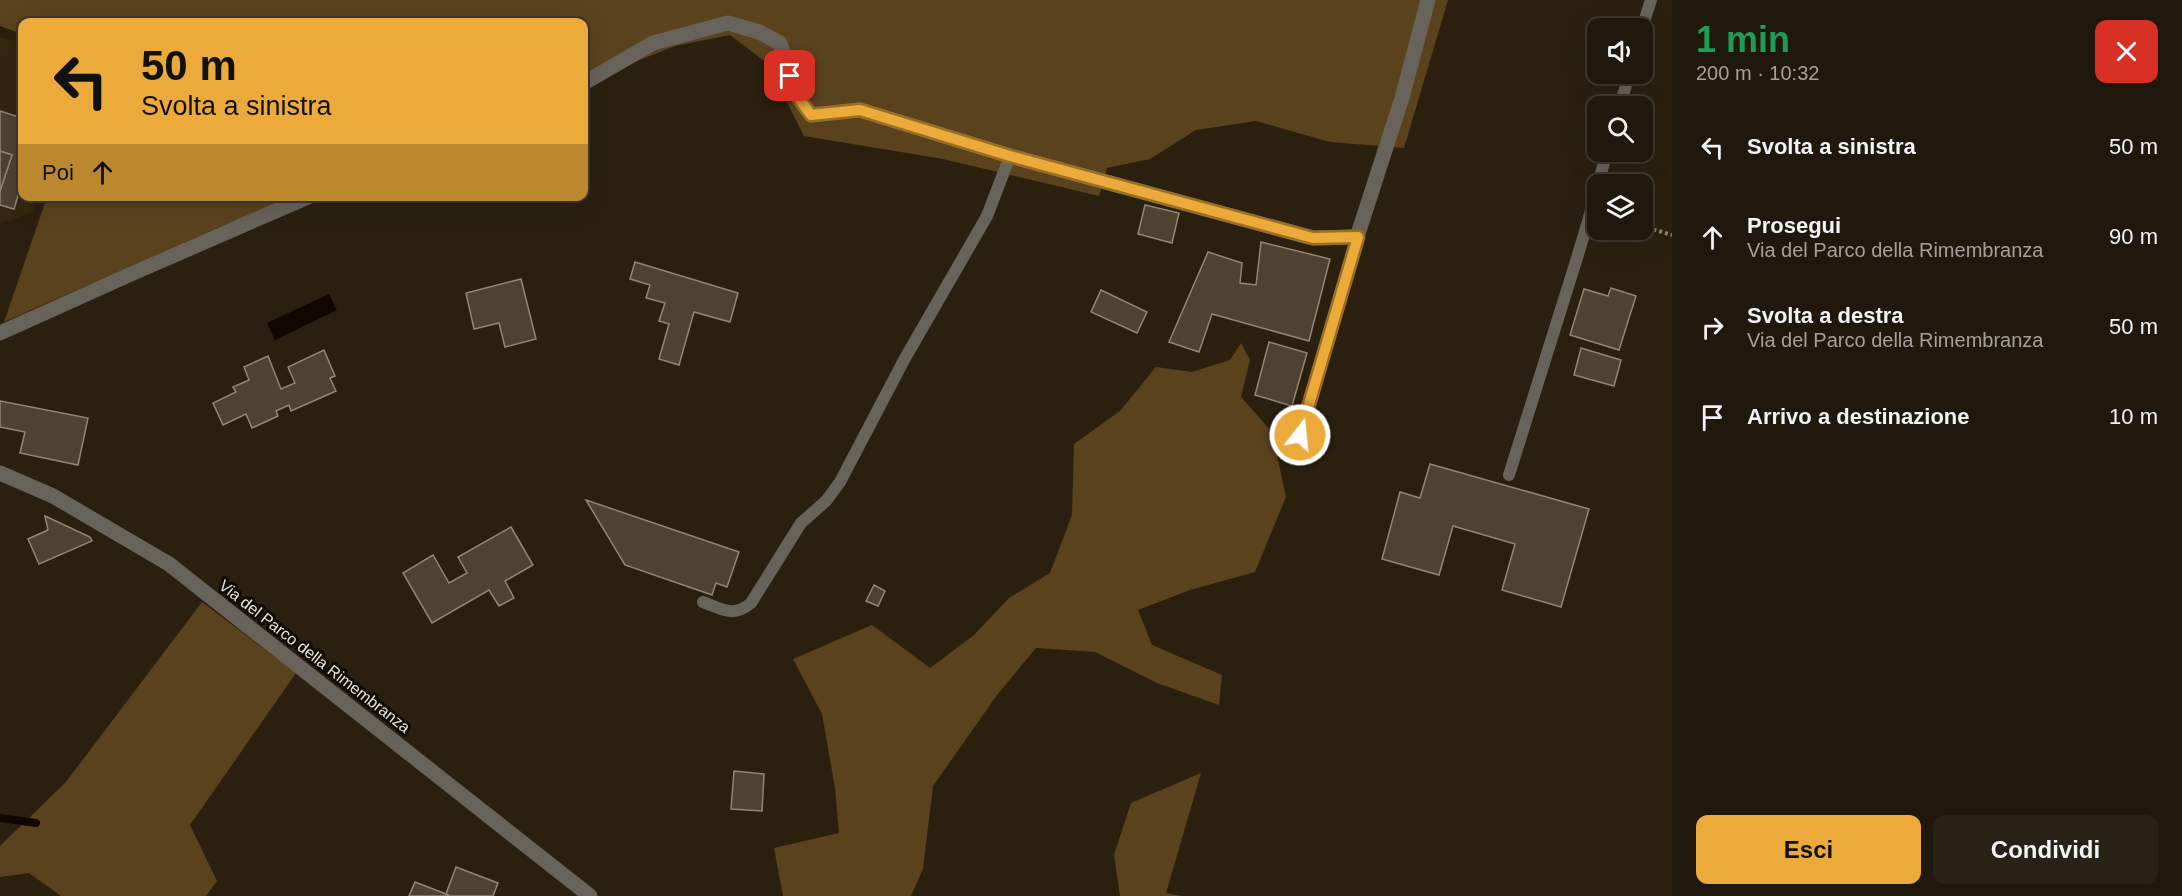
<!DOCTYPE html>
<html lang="it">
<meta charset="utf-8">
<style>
body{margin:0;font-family:Arial,sans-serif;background:#282115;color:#f1f3f6;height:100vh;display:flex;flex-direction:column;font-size:22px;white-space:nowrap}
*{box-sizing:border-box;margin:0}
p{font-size:20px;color:#a2a09d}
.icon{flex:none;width:33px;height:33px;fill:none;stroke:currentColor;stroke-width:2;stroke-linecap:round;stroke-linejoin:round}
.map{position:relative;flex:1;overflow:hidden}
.sheet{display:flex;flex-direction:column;background:#20180c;width:510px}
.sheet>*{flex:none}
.hud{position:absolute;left:18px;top:18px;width:570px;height:183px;border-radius:12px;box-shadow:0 6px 24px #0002,0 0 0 2px #3d372d;background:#ebaa39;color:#111;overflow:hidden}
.buttons{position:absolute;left:1587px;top:18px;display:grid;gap:12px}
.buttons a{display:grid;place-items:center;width:66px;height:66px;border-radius:12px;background:#20180c;box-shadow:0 6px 24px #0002,0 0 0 2px #3d372d;font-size:30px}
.pin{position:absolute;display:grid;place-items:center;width:51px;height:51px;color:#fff;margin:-26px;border-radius:12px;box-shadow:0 3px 9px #0006}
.me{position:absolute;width:66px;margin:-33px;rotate:16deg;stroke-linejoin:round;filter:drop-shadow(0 0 4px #0008)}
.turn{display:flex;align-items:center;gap:21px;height:126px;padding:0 24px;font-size:27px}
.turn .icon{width:78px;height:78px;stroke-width:2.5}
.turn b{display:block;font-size:42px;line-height:51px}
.then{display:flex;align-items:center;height:57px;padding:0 24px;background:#0003;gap:12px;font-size:22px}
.round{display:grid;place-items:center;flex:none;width:63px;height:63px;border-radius:12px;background:#282115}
.head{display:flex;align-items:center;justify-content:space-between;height:102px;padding:0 24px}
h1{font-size:36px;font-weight:700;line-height:45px;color:#1e9e55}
.button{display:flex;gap:12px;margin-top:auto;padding:12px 24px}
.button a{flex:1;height:69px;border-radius:12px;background:#ebaa39;color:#111;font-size:24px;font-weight:700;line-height:69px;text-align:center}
.button a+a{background:#282115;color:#f1f3f6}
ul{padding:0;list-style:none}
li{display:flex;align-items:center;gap:18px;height:90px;padding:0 24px}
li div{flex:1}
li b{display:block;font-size:22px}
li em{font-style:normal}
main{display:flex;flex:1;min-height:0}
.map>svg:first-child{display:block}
.built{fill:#34260f}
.green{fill:#5a421d}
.water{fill:#100700}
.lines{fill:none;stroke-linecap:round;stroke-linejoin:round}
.stream{stroke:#100700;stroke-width:8}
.building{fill:#4e4231;stroke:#928572;stroke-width:1.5}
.path{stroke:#8e8578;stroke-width:4;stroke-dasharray:3 3;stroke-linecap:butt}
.service{stroke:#67625a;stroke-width:12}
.minor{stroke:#67625a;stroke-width:15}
.route-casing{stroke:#996e25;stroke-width:15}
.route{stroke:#ebaa39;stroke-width:10}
.labels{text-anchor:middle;stroke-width:6;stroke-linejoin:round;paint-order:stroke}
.street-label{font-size:16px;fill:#ebe4da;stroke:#0f0b05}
</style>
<main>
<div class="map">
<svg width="1672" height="896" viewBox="0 0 1672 896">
<rect width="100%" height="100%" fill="#2b2010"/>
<path class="built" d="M0 37 22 43V196L38 197 33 212 0 224Z"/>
<g class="green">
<path d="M0 0H1448L1404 148 1330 142 1256 121 1196 130 1150 159 1107 168 1099 196 943 159 804 136 767 63 730 35 675 46 584 82V22H22V34L0 26Z"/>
<path d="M47 197H297L217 228 4 322Z"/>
<path d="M1241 343 1250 360 1241 397 1272 432 1286 497 1255 572 1190 590 1138 610 1152 645 1222 675 1219 705 1157 683 1095 652 1036 648 997 695 933 786 923 869 911 896H783L774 848 839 833 835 788 822 714 793 659 872 625 930 668 974 635 1009 598 1050 573 1072 515 1074 444 1120 411 1156 367 1192 372 1230 360Z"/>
<path d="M202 602 296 673 190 825 217 881 206 896H61L29 873 0 877V846L66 782Z"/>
<path d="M1201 773 1166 893 1181 896H1120L1114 855 1131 803Z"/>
</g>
<path class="water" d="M329 294 337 310 275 340 267 323Z"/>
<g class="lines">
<path class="stream" d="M0 818 36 823"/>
</g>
<g class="building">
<path d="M0 111 22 118V183L14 209 0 205V191L12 155 0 151Z"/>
<path d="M0 151 12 155 0 191Z"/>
<path d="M1145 205 1179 213 1172 243 1138 234Z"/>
<path d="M1261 242 1330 259 1309 341 1212 314 1199 352 1169 342 1208 252 1242 263 1240 283 1256 285Z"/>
<path d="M635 262 738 293 730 322 694 312 679 365 659 359 669 324 659 321 665 303 646 298 650 285 630 279Z"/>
<path d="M521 279 536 339 505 347 499 323 474 329 466 293Z"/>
<path d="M1611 288 1636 296 1619 350 1570 335 1584 289 1608 296Z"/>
<path d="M1101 290 1147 312 1137 333 1091 312Z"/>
<path d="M1269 342 1307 353 1292 406 1255 395Z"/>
<path d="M1581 348 1621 360 1614 386 1574 375Z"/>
<path d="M324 350 335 376 330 378 336 391 291 411 289 405 276 411 278 416 252 428 246 414 223 425 213 403 236 392 233 387 249 380 244 367 268 356 281 389 295 383 288 367Z"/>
<path d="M0 401 88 418 78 465 20 453 25 432 0 427Z"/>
<path d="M1430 464 1589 509 1561 607 1502 590 1515 544 1453 526 1439 575 1382 559 1400 492 1420 498Z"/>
<path d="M586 500 739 552 727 587 716 583 712 595 625 565Z"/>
<path d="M45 516 90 537 92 541 39 564 28 539 48 530Z"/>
<path d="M511 527 533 565 505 581 514 598 499 606 489 590 432 623 403 573 433 555 449 583 467 573 458 557Z"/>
<path d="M874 585 885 591 878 606 866 601Z"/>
<path d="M734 771 764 774 762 811 731 809Z"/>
<path d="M456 867 498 883 493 896H450L446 894Z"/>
<path d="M415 882 446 894 450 896H409Z"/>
</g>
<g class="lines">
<path class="path" d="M1642 226 1672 235"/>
<g class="service">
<path d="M1642 28 1651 0"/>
<path d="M1620 106 1629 74"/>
<path d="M1598 184 1607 152"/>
<path d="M1300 435 1357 237"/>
<path d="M1509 475 1577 258 1598 187"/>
<path d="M703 602C722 609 733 618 751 603L801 523 826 501 840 482 904 360 987 216 1010 156"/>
</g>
<g class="minor">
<path d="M584 83 653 43 728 23 759 32 780 43 795 93 811 115 860 110 1010 156 1313 238 1357 237 1402 98 1428 0"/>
<path d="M0 333 131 274 310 196"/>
<path d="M0 473 53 496 169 564 590 896"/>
</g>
</g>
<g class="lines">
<defs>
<path id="route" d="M790 76 795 93 811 115 860 110 1010 156 1313 238 1358 237 1300 435"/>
</defs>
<use href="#route" class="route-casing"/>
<use href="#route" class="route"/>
</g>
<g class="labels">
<g class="street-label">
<text transform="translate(315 656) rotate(38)" y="6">Via del Parco della Rimembranza</text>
</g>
</g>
</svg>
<div class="buttons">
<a><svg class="icon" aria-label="sound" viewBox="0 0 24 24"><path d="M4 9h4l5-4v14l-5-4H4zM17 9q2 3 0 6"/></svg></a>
<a><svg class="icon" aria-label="search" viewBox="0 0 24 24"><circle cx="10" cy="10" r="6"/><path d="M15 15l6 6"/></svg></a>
<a><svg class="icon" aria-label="layers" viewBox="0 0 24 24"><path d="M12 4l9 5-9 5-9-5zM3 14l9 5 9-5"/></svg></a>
</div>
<div class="pin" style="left:790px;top:76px;background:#d93025"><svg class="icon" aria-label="arrive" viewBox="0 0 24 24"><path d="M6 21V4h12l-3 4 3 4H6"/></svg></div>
<svg class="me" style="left:1300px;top:435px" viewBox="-20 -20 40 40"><circle r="17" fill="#ebaa39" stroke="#fff" stroke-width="3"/><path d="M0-11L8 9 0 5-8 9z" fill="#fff"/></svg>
<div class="hud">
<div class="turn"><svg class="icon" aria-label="left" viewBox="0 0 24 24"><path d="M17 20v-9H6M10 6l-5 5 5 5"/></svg><div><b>50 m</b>Svolta a sinistra</div></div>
<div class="then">Poi<svg class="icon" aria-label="ahead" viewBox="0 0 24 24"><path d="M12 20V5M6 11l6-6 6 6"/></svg></div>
</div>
</div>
<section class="sheet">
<div class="head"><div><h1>1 min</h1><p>200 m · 10:32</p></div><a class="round" style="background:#d93025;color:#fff"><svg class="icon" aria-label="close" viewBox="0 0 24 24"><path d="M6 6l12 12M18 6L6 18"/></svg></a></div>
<ul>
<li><svg class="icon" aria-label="left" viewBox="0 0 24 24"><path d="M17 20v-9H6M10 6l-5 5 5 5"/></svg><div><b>Svolta a sinistra</b></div><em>50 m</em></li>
<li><svg class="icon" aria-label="ahead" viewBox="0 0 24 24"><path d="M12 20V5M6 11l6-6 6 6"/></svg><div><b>Prosegui</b><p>Via del Parco della Rimembranza</p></div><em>90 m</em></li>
<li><svg class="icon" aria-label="right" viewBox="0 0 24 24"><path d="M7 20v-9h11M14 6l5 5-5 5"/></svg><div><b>Svolta a destra</b><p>Via del Parco della Rimembranza</p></div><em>50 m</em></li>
<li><svg class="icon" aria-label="arrive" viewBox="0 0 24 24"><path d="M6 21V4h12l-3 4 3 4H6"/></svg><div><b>Arrivo a destinazione</b></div><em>10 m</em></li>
</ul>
<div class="button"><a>Esci</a><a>Condividi</a></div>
</section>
</main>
